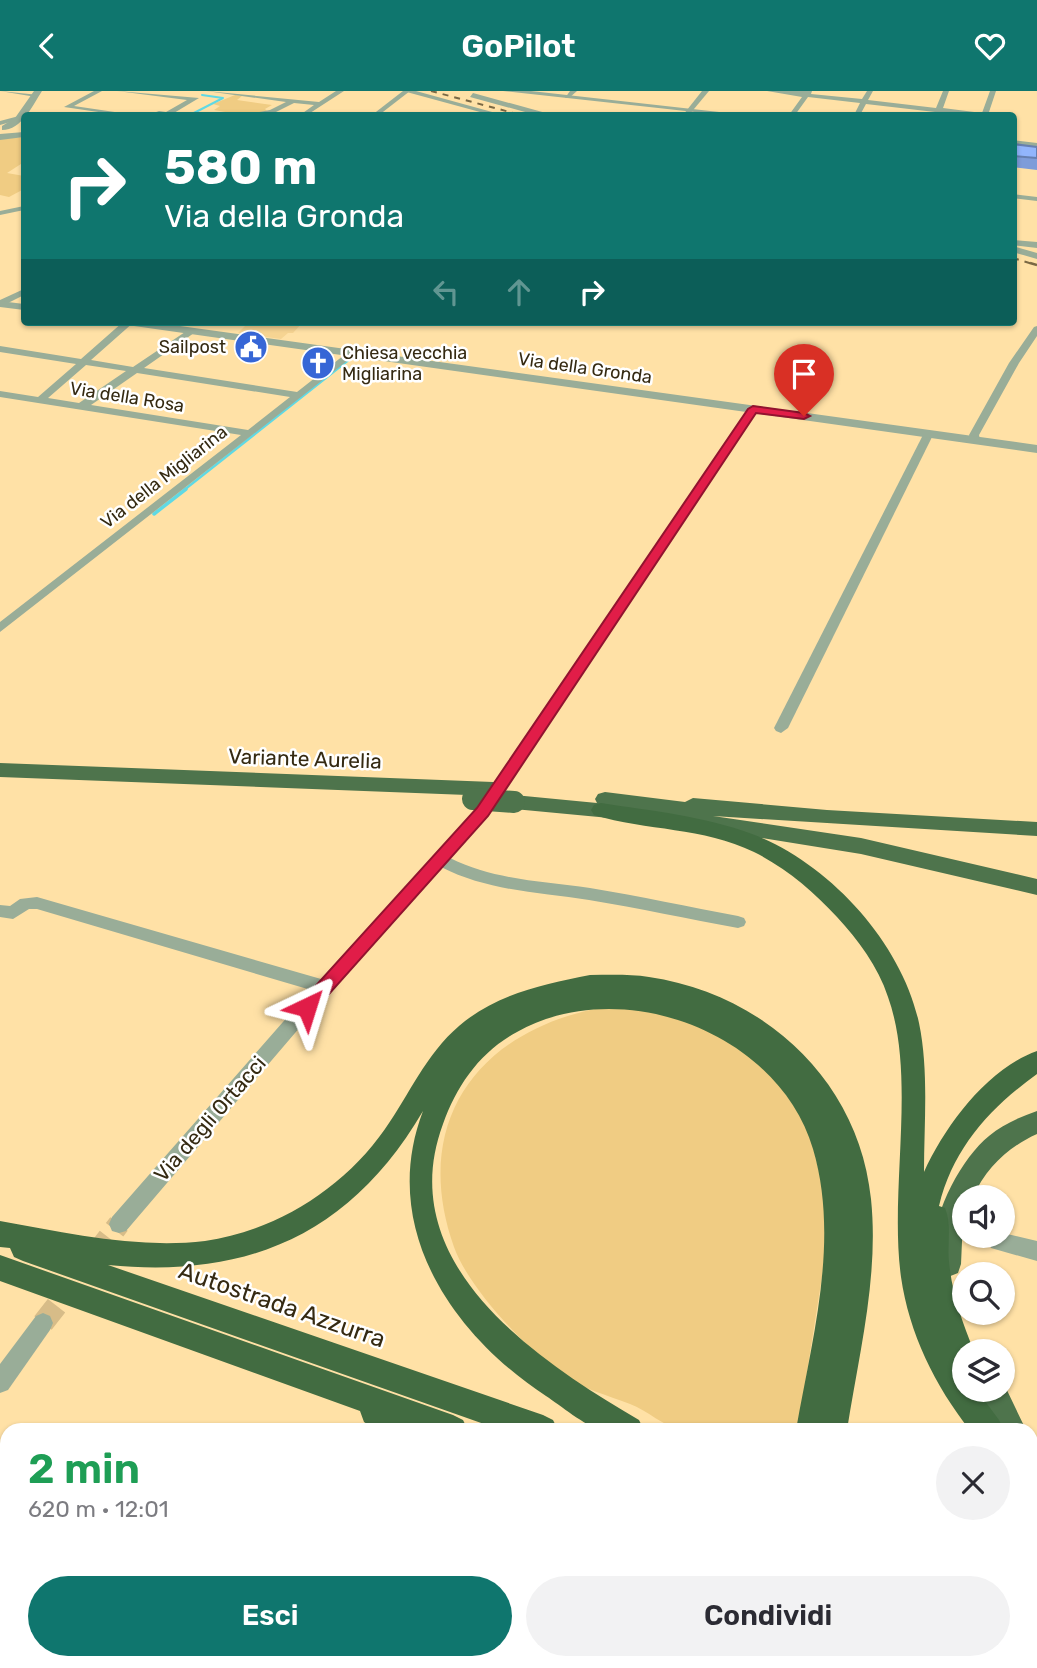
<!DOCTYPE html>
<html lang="it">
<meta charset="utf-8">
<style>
body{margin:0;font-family:Rubik,sans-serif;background:#f2f2f3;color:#2b2b33;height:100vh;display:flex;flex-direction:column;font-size:26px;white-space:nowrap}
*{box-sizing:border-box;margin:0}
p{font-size:23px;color:#7c7c81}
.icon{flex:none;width:38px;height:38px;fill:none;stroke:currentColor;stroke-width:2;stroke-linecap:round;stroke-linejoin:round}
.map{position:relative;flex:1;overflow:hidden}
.side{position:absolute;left:0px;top:1332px;width:1038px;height:247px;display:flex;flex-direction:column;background:#fff;border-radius:21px 21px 0 0;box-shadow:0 2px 5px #0004}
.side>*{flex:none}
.top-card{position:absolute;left:21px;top:21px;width:996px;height:214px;border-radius:7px;box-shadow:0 2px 5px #0004;background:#0f766e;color:#fff;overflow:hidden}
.buttons{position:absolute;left:952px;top:1094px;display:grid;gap:14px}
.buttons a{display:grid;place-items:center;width:63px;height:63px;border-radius:50%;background:#fff;box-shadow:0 2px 5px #0004;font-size:35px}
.pin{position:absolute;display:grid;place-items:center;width:60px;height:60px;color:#fff;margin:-72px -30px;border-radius:50% 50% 50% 0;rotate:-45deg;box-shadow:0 0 7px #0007}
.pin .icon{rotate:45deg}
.me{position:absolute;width:77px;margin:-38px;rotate:41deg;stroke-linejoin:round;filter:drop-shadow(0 0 5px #0008)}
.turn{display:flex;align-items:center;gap:24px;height:147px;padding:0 28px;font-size:32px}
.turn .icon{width:91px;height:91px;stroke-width:2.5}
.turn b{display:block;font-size:49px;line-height:60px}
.lanes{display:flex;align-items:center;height:66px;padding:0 28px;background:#0003;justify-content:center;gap:35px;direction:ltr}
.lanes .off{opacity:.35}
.round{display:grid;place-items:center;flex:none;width:74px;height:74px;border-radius:37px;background:#f2f2f3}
.head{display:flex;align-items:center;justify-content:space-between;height:119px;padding:0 28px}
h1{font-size:42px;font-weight:600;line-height:52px;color:#1e9e55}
.button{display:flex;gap:14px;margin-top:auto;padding:14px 28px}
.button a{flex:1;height:80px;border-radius:42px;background:#0f766e;color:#fff;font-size:28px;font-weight:600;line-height:80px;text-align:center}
.button a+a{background:#f2f2f3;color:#2b2b33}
header{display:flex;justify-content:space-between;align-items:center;height:91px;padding:0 28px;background:#0f766e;color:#fff;font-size:32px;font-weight:600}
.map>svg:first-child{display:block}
.built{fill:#f6d492}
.green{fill:#f0cc83}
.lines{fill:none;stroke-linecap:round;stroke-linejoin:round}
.stream-far2{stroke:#5fd9e4;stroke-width:2}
.stream-far1{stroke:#5fd9e4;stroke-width:2.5}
.stream{stroke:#5fd9e4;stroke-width:3.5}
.minor-tunnel{stroke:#d7bc88;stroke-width:22;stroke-dasharray:22 10;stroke-linecap:butt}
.minor{fill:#99ad98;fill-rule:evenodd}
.tertiary{fill:#99ad98;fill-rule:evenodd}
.trunk{fill:#4e744c;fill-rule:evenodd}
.motorway{fill:#426c41;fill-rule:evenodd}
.rail-far1{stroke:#7a6844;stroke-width:2;stroke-dasharray:6 6;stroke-linecap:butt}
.rail{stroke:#7a6844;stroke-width:2.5;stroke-dasharray:8 8;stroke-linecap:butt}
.trunk-bridge{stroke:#4e744c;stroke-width:22}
.wall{fill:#7e9cd9}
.building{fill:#92b5fc;stroke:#667fb0;stroke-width:2}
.route{fill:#e11d48;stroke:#92132f;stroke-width:2}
.labels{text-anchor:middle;stroke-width:5;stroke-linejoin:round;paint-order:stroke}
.far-poi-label{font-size:18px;fill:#352a12;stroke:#fff;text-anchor:end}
.far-street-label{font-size:18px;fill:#352a12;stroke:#fff}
.street-label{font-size:21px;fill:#352a12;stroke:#fff}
.near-street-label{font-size:24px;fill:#352a12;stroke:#fff}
</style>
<header><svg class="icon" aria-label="back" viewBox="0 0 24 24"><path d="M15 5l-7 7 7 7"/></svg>GoPilot<svg class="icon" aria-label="heart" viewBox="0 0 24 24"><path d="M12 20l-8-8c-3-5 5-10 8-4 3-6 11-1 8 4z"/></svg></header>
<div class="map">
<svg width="1037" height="1577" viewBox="0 0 1037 1577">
<rect width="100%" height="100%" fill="#ffe1a6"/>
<path class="built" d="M249 231H303L293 242H288L281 248 238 242Z"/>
<g class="green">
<path d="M235 4 242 5 237 9 272 14 265 18 267 20 242 24 214 19 220 15 213 13Z"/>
<path d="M24 46V71L7 82 24 85V98L9 106 0 104V48Z"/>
<path d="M638 916 702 933 768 978 808 1035 826 1110V1160L798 1339C764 1339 715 1343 682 1339 664 1336 647 1319 630 1313 607 1304 583 1298 562 1284 526 1257 469 1198 454 1156 412 1038 471 946 590 919 605 915 623 916 638 916Z"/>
</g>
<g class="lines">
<path class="stream-far2" d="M190 24 223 7 202 4"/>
<path class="stream-far1" d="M184 399 351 267"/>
<path class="stream" d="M154 423 186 398"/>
<g class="minor-tunnel">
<path d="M95 1164 119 1133"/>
<path d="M43 1232 71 1196"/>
</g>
<g class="minor">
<path d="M0 0 39 4 36 6Z"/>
<path d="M94 0H102L74 15 135 24H119L64 16Z"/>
<path d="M117 0 199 7 174 22 180 24H148L159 20 166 21 187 9Z"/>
<path d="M206 0 319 11 336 0H344L307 24H300L314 14 294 12 274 22 244 24 270 19 286 11Z"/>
<path d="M403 0H410L379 24H372Z"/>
<path d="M570 0H577L569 7H565Z"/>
<path d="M702 0H709L689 24H683Z"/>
<path d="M767 0H812L811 3 862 8 867 0H873L868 9 936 17 943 0H949L943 17 982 22 990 0H996L988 24 941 21 940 24H934L935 21 866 13 860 24H854L860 12 808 6 795 24H789L802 6Z"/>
<path d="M19 25 21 28 0 34V30Z"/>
<path d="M1013 103 1037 106V110L1013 107Z"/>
<path d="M24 115V119L0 124V120Z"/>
<path d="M1013 149 1037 151V157L1013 154Z"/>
<path d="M24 198V204L0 216V209Z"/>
<path d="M123 231H134L91 269 133 276 191 237 194 238V242L144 277 297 301 348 261 356 263 0 541V531L241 344 0 306V300L38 306 76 273 0 261V255L81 268ZM86 274 126 280 79 312 48 307ZM137 282 290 306 248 339 91 314Z"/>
<path d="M1037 235V245L1019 272 979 344 980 349 971 351 969 344 1009 272 1034 236Z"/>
<path d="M749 316 758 318 487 725 450 767C494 789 542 790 590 797 640 805 689 816 738 825L744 827 746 831 744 835 738 837C688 828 639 817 589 809 538 801 488 800 441 776L330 901 126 1140 119 1142 112 1140 109 1133 112 1126 311 899 37 818H29L13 828 0 826V814L10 815 20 808 37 806 321 888 477 717Z"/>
<path d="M925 340 934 342 788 637 781 642 776 640 774 637Z"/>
<path d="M1003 1142 1037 1150V1170L991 1157 988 1150 990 1144H1003Z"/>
<path d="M43 1222 50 1225 53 1232 50 1239 8 1299 0 1302V1273L36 1225Z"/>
</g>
<g class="tertiary">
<path d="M34 0H42C32 15 22 39 2 39V35L15 27Z"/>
<path d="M403 0H416L503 24H491Z"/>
<path d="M503 0H531L746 24H722Z"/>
<path d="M473 2 546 22 547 24H536L470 6Z"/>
<path d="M24 41V46L0 49V43Z"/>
<path d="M1013 49 1037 52V58L1013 55Z"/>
<path d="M1013 155 1037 162V168L1013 161Z"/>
<path d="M0 210 24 213V219L0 216Z"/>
<path d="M121 231H151L1037 354V362L127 234Z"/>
</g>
<g class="trunk">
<path d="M0 672 493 691 500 693 503 698 500 703 493 705 0 686Z"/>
<path d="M605 701 685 711 693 707 827 719 1037 731V745L713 725 861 747 1037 788V804L861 763 687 735 680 733 677 728 679 725 628 718 630 721 627 726 620 728 514 718 507 716 504 711 507 706 514 704 597 712 595 708 598 703Z"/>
<path d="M1037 1020V1043C1008 1056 986 1077 973 1106H964L961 1173 958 1182 948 1186 938 1182C921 1142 957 1071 989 1045 1003 1033 1020 1026 1037 1020Z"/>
<path d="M1003 1291 1026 1339H995L977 1298H1003Z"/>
</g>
<g class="motorway">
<path d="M601 712C652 720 704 725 752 743 829 772 902 852 919 932 929 980 924 1032 924 1081 945 1035 987 978 1037 960V983C990 1017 953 1057 939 1115L945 1117C952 1133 947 1154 949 1171 952 1202 962 1231 974 1260H964V1298H976L999 1329 1004 1339H970C935 1295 909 1242 901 1186 889 1098 917 987 888 906 878 875 858 849 837 826 813 800 786 777 754 761 703 736 647 740 594 724L591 719 594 714Z"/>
<path d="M590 884C609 884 630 883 649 886 764 903 859 989 871 1108 879 1185 859 1263 847 1339H796C812 1248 840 1149 813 1058 779 942 622 882 517 941 480 961 457 994 443 1033 391 1173 538 1270 639 1329L644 1339C631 1339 613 1342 601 1339 585 1335 560 1314 546 1305 450 1242 379 1135 423 1020 351 1143 248 1188 108 1174L543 1324 553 1329 558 1339H501L23 1170 14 1166 10 1157 0 1156V1130C67 1142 137 1158 205 1150 276 1140 344 1097 385 1038 409 1004 426 963 459 935 496 903 544 893 590 884Z"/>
<path d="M0 1164 453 1324 463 1329 468 1339H376L364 1331 360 1320 0 1190Z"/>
<path d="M1031 1359 1037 1361V1395L1031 1392Z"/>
<path d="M1031 1493 1037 1495V1528L1031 1526Z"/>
<path d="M1031 1529 1037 1531V1563L1031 1561Z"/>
<path d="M604 1572H637L640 1577H606Z"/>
<path d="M754 1572H811L812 1577H753Z"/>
</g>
<g class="rail-far1">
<path d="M431 0 521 24"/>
<path d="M1013 167 1036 174"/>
</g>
<path class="rail" d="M1030 172 1037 174"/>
<path class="trunk-bridge" d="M473 708 514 711"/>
</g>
<path class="wall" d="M1013 53 1037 56V79L1013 76Z"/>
<path class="building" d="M1013 53 1037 56V67L1013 65Z"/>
<path class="route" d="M753 315 804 322 810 325 804 328 756 322 488 725 313 921 307 923 301 921 298 916 301 911 477 717 748 318Z"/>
<defs>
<symbol id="civic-disc" viewBox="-11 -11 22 22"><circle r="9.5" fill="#3666d6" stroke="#fff"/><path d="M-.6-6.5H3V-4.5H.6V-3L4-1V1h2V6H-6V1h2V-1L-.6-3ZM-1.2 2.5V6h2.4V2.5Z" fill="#fff"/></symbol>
<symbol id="church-disc" viewBox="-11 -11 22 22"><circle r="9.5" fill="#3666d6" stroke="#fff"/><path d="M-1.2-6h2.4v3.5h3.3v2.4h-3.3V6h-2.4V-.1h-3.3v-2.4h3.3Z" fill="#fff"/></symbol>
</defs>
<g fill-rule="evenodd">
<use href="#civic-disc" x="232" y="237" width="38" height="38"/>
<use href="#church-disc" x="299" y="253" width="38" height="38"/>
</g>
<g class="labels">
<g class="far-poi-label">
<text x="226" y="262">Sailpost</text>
<text x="342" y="268" text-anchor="start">Chiesa vecchia<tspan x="342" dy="21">Migliarina</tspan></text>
</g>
<g class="far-street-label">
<text transform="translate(585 277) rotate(8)" y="6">Via della Gronda</text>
<text transform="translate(127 306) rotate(9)" y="6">Via della Rosa</text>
<text transform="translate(164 386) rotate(-38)" y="6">Via della Migliarina</text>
</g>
<g class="street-label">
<text transform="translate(305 668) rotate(2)" y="7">Variante Aurelia</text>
<text transform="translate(210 1028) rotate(-49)" y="7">Via degli Ortacci</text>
</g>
<g class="near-street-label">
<text transform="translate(282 1214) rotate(19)" y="8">Autostrada Azzurra</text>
</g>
</g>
</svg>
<div class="buttons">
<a><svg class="icon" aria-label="sound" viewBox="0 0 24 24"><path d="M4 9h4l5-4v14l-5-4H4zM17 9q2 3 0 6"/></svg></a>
<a><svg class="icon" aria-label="search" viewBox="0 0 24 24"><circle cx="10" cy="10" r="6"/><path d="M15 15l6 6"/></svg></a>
<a><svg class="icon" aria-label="layers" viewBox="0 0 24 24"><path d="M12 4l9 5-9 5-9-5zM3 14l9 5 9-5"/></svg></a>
</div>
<div class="pin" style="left:804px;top:325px;background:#d93025"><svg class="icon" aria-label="arrive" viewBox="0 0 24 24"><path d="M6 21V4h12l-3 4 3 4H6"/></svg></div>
<svg class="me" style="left:307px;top:916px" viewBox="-20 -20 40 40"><path d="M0-17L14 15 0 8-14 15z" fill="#e11d48" stroke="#fff" stroke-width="4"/></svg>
<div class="top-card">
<div class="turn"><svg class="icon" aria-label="right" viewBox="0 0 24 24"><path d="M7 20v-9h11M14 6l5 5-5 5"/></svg><div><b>580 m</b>Via della Gronda</div></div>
<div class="lanes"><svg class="icon off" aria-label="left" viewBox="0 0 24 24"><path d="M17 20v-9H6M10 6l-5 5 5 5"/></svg><svg class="icon off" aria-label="ahead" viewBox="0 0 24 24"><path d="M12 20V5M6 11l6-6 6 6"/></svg><svg class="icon" aria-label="right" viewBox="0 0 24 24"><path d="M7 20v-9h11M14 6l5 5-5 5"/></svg></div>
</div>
<section class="side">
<div class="head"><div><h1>2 min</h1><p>620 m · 12:01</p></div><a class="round"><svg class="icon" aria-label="close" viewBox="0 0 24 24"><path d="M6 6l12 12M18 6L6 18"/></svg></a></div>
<div class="button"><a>Esci</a><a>Condividi</a></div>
</section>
</div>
